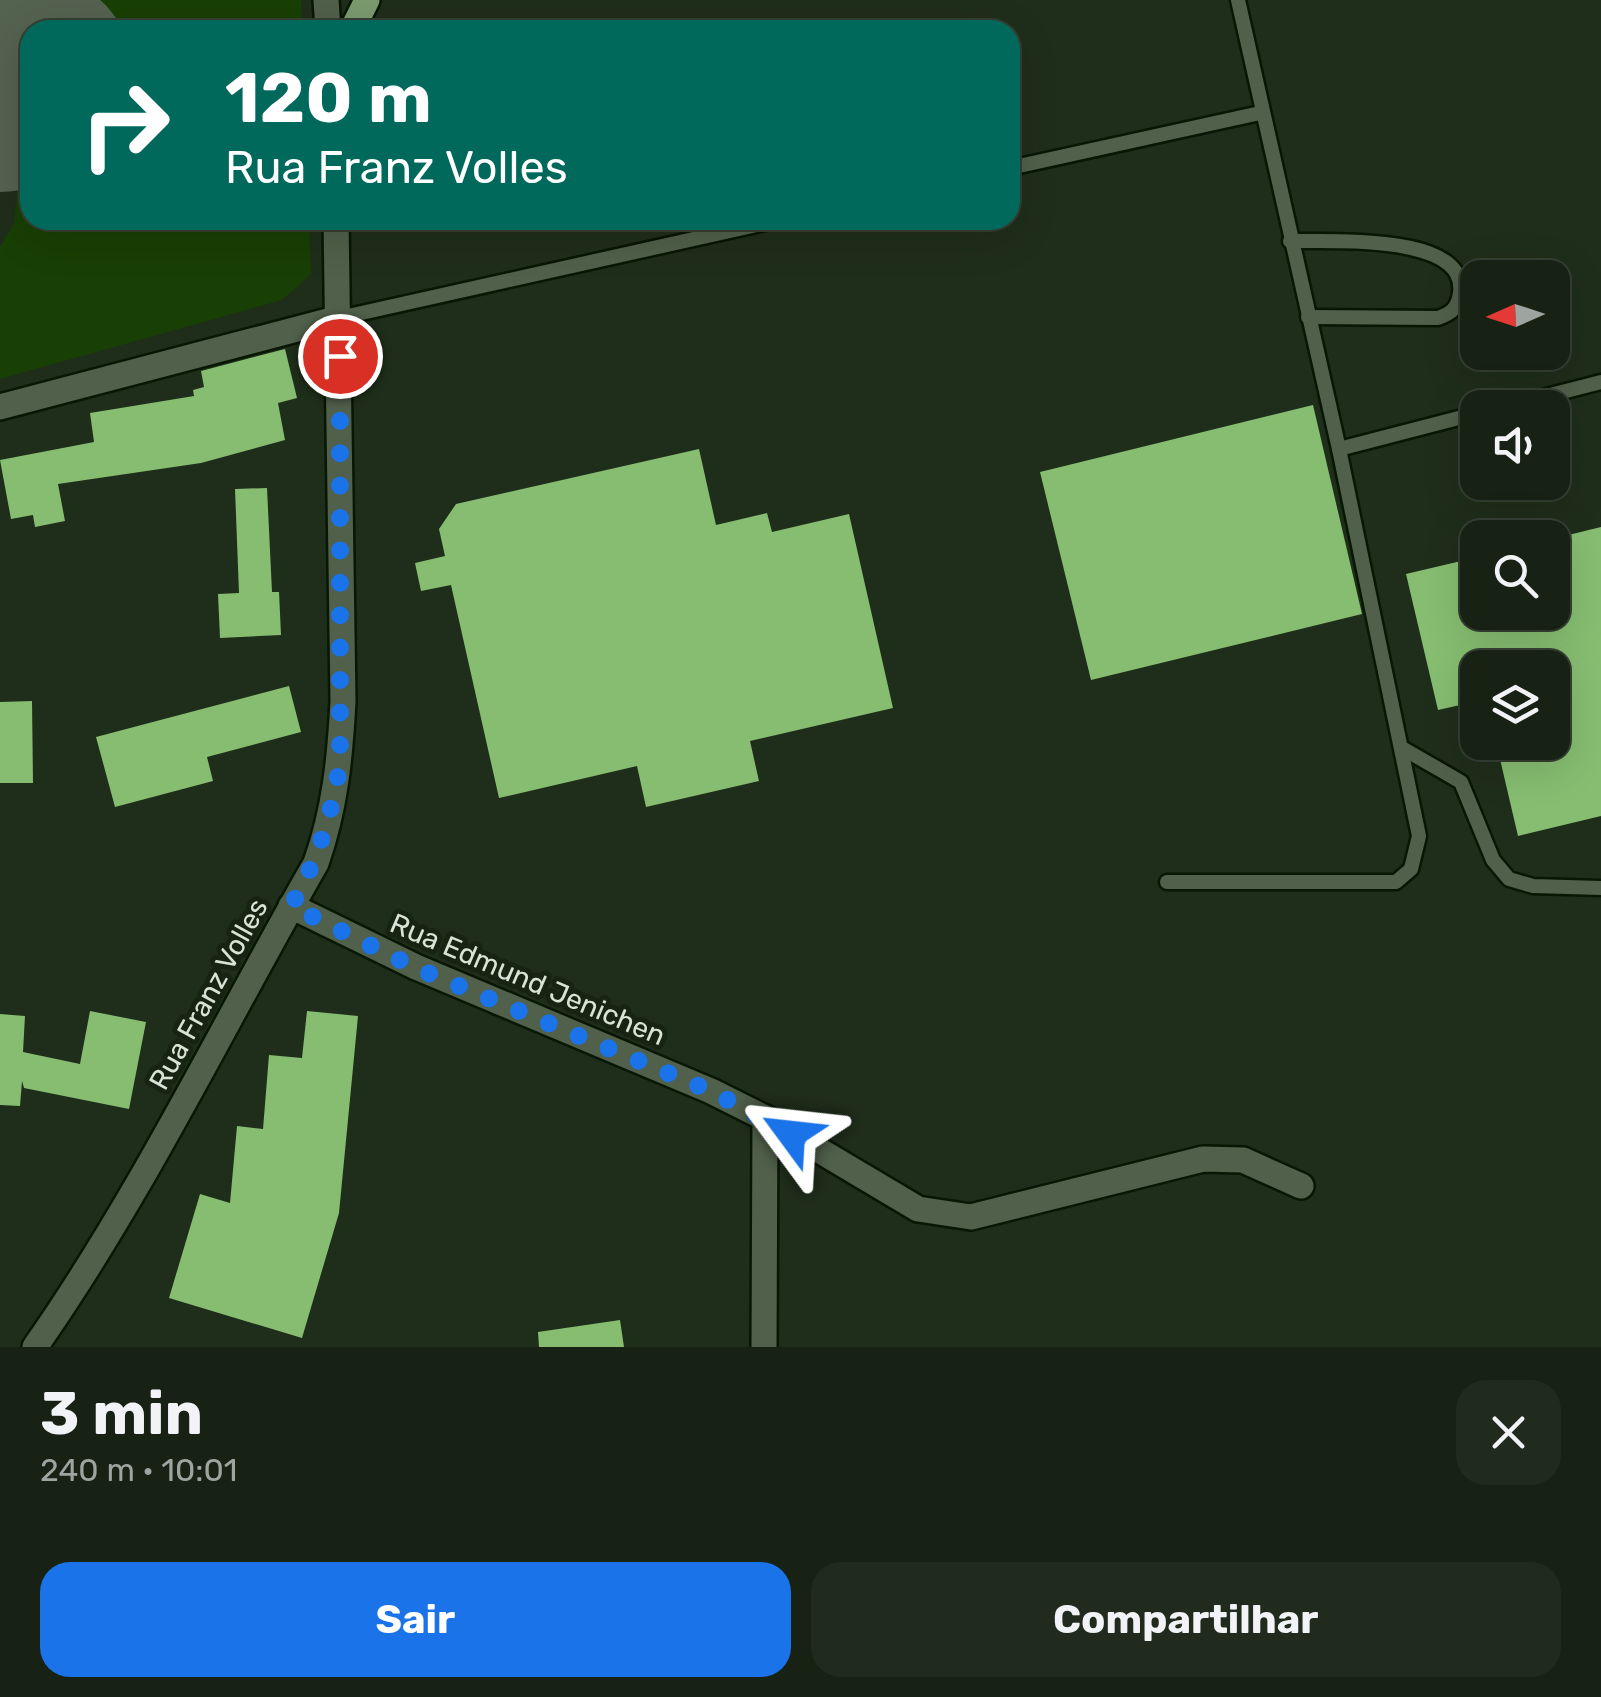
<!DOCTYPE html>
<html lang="pt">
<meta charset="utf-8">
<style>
body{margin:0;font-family:Rubik,sans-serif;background:#202a1d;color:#f1f3f6;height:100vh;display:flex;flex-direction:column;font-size:38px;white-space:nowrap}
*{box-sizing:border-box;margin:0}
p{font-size:32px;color:#9ea4a0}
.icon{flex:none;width:55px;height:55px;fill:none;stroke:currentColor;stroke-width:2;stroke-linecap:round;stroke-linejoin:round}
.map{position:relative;height:1347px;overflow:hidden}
.panel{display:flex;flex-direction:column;background:#172214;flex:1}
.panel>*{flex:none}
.guide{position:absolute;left:20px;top:20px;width:1000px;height:210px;border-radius:30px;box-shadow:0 10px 40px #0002,0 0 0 2px #363f34;background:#00695c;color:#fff;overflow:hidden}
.needle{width:65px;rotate:267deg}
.tools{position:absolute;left:1460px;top:260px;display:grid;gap:20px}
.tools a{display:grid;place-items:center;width:110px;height:110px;border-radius:20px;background:#172214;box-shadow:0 10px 40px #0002,0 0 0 2px #363f34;font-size:50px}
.pin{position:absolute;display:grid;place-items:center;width:85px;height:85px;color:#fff;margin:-42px;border:5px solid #fff;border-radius:50%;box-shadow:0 2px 10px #0007}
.me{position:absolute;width:110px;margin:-55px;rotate:300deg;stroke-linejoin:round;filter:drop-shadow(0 0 8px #0008)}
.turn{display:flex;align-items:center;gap:35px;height:210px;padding:0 40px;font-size:45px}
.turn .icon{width:130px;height:130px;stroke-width:2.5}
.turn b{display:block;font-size:70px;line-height:85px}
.round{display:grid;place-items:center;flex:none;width:105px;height:105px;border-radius:30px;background:#202a1d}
.head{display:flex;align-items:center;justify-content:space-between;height:170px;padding:0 40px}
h1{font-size:60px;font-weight:700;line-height:75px}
.cta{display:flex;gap:20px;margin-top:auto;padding:20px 40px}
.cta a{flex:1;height:115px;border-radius:30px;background:#1a73e8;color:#fff;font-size:40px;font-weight:700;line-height:115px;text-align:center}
.cta a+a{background:#202a1d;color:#f1f3f6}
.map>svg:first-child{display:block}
.green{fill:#183f04}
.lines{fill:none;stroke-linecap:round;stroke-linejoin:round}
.taxiway{stroke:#546250;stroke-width:82}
.runway{stroke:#546250;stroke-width:210}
.building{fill:#86bd71}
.service-casing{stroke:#081604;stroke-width:19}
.minor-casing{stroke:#081604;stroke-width:30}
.tertiary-casing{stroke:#081604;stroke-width:30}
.primary-casing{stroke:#081604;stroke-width:30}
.service{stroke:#50604a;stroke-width:14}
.minor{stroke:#50604a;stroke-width:25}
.tertiary{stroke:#50604a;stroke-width:25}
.primary{stroke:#7a9a6e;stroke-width:25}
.route{stroke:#1a73e8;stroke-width:18;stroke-dasharray:0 32.4}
.labels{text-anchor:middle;stroke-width:10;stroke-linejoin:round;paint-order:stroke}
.street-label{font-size:28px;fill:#d9e3d6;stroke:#162411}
</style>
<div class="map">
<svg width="1601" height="1347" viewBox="0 0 1601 1347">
<rect width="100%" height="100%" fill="#1f2e1a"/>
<g class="green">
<path d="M77 0H301L302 30H85Z"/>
<path d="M30 152V220H309L311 274 282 300 0 379V247L14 223 21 161Z"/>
</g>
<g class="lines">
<path class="taxiway" d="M0 107 6 85"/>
<path class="runway" d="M0 87 30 78"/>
</g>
<g class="building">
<path d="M285 349 297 398 278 403 285 440 201 463 58 484 65 521 35 527 33 515 11 519 0 460 94 442 90 413 194 396 193 390 204 387 201 371Z"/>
<path d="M1313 405 1362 614 1091 680 1040 472Z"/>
<path d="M699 449 716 525 767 513 772 532 849 514 893 708 750 741 759 781 646 807 637 766 499 798 451 585 421 591 415 563 445 556 439 529 456 504Z"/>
<path d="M267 488 272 592H279L281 635 220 638 218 594 239 593 235 489Z"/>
<path d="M1601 527V816L1518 836 1496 742H1552V668H1478V701L1438 710 1406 574 1478 557V612H1552V539Z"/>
<path d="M289 686 301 732 207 757 213 781 115 807 96 737Z"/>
<path d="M32 701 33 783H0V702Z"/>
<path d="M90 1011 146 1022 129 1109 24 1088 22 1081 20 1106 0 1105V1014L25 1016 23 1052 80 1064Z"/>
<path d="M307 1011 358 1016 339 1213 302 1338 169 1298 200 1194 230 1203 237 1126 263 1129 269 1055 302 1058Z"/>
<path d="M620 1320 624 1347H539L538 1332Z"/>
</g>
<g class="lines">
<defs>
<g id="service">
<path d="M1010 168 1260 113"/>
<path d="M1290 241C1328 242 1476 232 1459 298 1456 310 1449 314 1438 318L1308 317"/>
<path d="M339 318 779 220"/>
<path d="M1500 408 1601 382"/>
<path d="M1339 449 1478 413"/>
<path d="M1402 748 1461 782 1493 860 1509 879 1533 886 1601 888"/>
<path d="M1167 882H1396L1411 869 1419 836 1339 449 1238 0"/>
</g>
<g id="minor">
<path d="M0 407 339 318"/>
<path d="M291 906 416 967 711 1091 765 1118 918 1209 971 1217 1203 1159 1243 1160 1301 1186"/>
<path d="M764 1347 765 1118"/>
</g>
<g id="tertiary">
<path d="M326 0 328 30"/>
<path d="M35 1347C142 1194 223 1025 316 863 335 809 340 758 343 701L336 220"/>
</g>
<path id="primary" d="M352 30 367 0"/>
</defs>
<use href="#service" class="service-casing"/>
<use href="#minor" class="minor-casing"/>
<use href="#tertiary" class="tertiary-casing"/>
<use href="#primary" class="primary-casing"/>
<use href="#service" class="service"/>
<use href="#minor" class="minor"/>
<use href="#tertiary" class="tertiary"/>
<use href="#primary" class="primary"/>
</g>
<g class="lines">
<path class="route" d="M340 356V764C331 817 318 859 291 906L416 968 711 1091 791 1134"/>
</g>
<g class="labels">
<g class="street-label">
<text transform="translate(528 979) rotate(23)" y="10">Rua Edmund Jenichen</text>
<text transform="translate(208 994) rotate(-61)" y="10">Rua Franz Volles</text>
</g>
</g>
</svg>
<div class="tools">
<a><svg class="needle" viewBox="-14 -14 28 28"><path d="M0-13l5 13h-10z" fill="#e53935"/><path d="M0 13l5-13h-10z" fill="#9ea4a0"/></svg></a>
<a><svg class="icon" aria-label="sound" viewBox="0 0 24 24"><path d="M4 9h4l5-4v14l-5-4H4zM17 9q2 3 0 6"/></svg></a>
<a><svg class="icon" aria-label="search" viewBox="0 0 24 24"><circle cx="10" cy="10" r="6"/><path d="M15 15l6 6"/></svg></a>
<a><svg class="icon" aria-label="layers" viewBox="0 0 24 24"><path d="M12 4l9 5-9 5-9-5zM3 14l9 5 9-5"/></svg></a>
</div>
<div class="pin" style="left:340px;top:356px;background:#d93025"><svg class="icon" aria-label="arrive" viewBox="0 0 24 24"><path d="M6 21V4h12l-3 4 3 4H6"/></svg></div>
<svg class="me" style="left:791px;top:1134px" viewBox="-20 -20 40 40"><path d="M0-17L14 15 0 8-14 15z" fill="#1a73e8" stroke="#fff" stroke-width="4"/></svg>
<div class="guide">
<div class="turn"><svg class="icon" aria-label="right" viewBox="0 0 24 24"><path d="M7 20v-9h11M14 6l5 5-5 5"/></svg><div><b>120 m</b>Rua Franz Volles</div></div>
</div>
</div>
<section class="panel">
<div class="head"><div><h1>3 min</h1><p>240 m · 10:01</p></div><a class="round"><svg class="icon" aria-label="close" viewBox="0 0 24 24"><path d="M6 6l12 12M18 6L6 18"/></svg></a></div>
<div class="cta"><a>Sair</a><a>Compartilhar</a></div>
</section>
